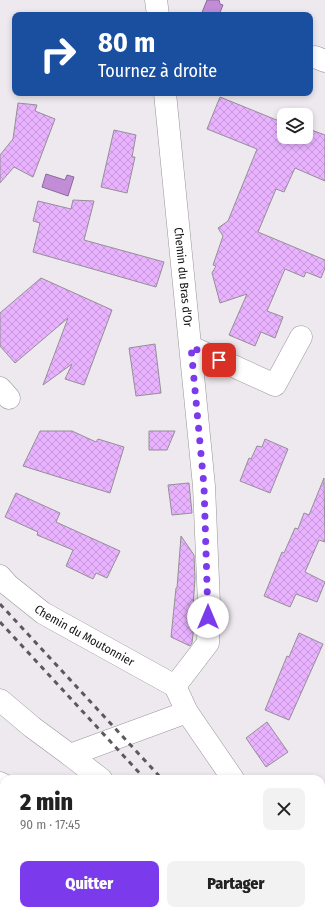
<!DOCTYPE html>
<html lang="fr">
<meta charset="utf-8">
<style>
body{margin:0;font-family:"Fira Sans Condensed",sans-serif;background:#f2f2f2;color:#222;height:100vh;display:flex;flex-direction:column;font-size:15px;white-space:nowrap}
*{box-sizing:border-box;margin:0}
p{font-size:13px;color:#767676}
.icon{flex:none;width:22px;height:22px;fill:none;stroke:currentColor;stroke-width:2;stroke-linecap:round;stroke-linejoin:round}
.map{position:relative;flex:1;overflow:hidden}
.side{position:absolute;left:0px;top:775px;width:325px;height:140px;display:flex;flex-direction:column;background:#fff;border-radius:12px 12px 0 0;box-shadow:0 2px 6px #0003}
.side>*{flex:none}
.guide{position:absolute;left:12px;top:12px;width:301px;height:84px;border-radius:8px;box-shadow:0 2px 6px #0003;background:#1a4fa0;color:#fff;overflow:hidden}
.fabs{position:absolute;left:277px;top:108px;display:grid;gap:8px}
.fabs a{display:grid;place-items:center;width:36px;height:36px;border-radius:8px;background:#fff;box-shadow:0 2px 6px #0003;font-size:20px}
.pin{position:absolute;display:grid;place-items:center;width:34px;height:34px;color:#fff;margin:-17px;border-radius:8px;box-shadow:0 2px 6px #0006}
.me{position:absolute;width:44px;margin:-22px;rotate:0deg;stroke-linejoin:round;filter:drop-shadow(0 0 3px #0008)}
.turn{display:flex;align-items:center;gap:14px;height:84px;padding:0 20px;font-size:18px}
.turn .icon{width:52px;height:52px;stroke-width:2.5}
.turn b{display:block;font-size:28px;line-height:34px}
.round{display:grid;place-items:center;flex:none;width:42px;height:42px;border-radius:8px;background:#f2f2f2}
.summary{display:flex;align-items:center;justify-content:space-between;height:68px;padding:0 20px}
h1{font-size:24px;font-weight:800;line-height:30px}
.action{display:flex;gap:8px;margin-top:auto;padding:8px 20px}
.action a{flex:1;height:46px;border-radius:8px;background:#7c3aed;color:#fff;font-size:16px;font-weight:800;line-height:46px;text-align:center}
.action a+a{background:#f2f2f2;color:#222}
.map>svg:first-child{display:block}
.water{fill:#c18dd6;stroke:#8d699c}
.building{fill:url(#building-cross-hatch);stroke:#939095}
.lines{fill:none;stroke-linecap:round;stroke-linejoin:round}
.minor-casing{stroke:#99969b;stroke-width:23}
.minor{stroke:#fff;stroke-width:22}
.rail{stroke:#5b595c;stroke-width:3;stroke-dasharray:5 5;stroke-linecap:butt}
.route{stroke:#7c3aed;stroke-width:7;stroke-dasharray:0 12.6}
.labels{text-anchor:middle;stroke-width:3;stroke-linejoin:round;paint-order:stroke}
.street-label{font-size:12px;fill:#151416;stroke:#ede9ee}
</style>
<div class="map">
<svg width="325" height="915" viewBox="0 0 325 915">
<defs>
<pattern id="building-cross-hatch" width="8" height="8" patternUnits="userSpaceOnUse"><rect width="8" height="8" fill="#e8b2fe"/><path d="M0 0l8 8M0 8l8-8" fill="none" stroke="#c698d9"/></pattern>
</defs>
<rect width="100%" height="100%" fill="#ede9ee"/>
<g class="water">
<path d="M207 0H219L220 4 223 5 219 15H201Z"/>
<path d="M46 174 65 180 67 175 74 177 68 196 42 187Z"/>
</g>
<g class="building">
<path d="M220 97 284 123V137H306V128L325 135V181L295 168 284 192 276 189 258 232 325 260V268L321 278 306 272 304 277 285 269 267 311 283 317 275 338 261 332 255 346 229 335 247 294 220 303 212 273 216 266 213 265 223 236 218 228 228 221 257 149 207 129Z"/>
<path d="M18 103 37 105 35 111 55 119 33 177 14 167 0 183V155L13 139Z"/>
<path d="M114 130 136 135 132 157H135L127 193 101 187Z"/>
<path d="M73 200 94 201 84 240 164 262 156 287 33 252 40 223 33 221 38 201 71 209Z"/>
<path d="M41 278 112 310 84 385 65 379 72 364 43 385 68 318 15 363 0 346V313Z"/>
<path d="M155 344 161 393 136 396 129 348Z"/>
<path d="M40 431H72L96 442 98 439 124 447 110 493 23 466Z"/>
<path d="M149 431H175L167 450H149Z"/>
<path d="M265 439 288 449 270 493 240 481 249 458 251 459 257 446 262 447Z"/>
<path d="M324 478 325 542 319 540 305 572 325 582 317 602 296 594 290 607 264 596 282 552 284 553 295 528 298 529 304 513 309 515Z"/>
<path d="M189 483 192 513 172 515 168 485Z"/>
<path d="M16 493 60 513 56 522 120 551 107 578 96 573 93 579 66 566 73 550 37 535 38 532 5 517Z"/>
<path d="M181 536 194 555 195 578 193 607 195 608V617L192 643 190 646 171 637 176 588H177Z"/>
<path d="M299 633 323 644 289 720 265 710 287 656 289 657Z"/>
<path d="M267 722 288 752 266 767 246 738Z"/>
</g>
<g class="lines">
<defs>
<g id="minor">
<path d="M156 0 158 15"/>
<path d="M315 57 325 61"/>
<path id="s1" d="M165 93 204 486 209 604 208 643 175 686 187 712 233 779"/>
<path d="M191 347 275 385 301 337"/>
<path d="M0 388 9 398"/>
<path id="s2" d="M0 576 8 585 43 613 175 686"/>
<path d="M0 700 32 727 70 755 187 712"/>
<path d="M70 755 101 779"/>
<path d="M0 783 4 785"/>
<path d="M321 906 325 912"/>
<path d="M157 911 161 915"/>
<path d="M232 911 235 915"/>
</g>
</defs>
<use href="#minor" class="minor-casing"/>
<use href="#minor" class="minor"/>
<g class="rail">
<path d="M0 604 162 779"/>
<path d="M0 622 145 779"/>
<path d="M264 911 267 915"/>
<path d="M278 911 282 915"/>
</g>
</g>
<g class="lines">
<path class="route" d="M208 617 204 486 191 347 219 360"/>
</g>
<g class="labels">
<g class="street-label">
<text dy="4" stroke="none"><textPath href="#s1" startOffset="185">Chemin du Bras d'Or</textPath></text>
<text dy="4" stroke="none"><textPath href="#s2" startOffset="104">Chemin du Moutonnier</textPath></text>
</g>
</g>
</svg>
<div class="fabs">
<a><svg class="icon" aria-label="layers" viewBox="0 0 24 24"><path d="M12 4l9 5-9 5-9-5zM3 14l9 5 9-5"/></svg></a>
</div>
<div class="pin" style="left:219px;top:360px;background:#d93025"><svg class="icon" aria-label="arrive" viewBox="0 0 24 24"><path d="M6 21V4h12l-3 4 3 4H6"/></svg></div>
<svg class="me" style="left:208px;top:617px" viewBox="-20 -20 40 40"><circle r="19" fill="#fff"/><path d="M0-13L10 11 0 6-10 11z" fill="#7c3aed"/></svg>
<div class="guide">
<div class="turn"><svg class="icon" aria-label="right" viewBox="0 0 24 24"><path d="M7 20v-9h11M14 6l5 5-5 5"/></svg><div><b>80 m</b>Tournez à droite</div></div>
</div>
<section class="side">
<div class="summary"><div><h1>2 min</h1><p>90 m · 17:45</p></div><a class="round"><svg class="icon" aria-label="close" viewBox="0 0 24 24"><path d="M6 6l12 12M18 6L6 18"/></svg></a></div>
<div class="action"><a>Quitter</a><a>Partager</a></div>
</section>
</div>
